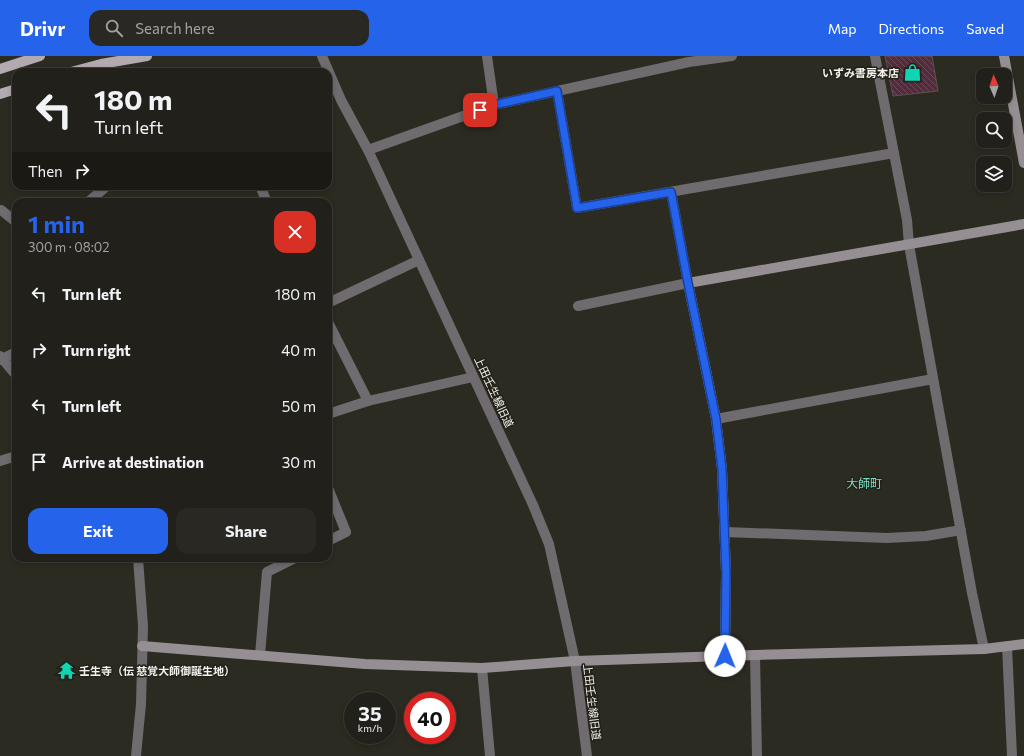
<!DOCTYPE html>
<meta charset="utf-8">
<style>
body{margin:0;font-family:Commissioner,"Noto Sans JP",sans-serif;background:#292823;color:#f1f3f6;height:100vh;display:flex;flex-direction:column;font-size:15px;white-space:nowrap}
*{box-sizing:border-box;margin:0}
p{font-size:13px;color:#a2a3a2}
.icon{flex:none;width:22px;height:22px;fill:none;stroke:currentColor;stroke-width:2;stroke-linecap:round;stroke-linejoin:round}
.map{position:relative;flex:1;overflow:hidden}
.panel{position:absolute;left:12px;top:142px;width:320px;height:364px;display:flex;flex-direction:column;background:#21201a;border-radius:12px;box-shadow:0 2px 6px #0003,0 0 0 1px #3e3e39}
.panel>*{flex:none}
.top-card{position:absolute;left:12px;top:12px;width:320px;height:122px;border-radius:12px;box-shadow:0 2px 6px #0003,0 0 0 1px #3e3e39;background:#21201a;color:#f1f3f6;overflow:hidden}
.needle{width:26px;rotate:358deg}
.buttons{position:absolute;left:976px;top:12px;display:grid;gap:8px}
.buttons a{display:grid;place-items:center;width:36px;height:36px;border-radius:8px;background:#21201a;box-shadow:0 2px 6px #0003,0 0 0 1px #3e3e39;font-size:20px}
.speed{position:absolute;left:344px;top:636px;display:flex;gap:8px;font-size:20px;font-weight:700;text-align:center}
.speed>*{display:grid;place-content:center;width:52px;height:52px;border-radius:50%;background:#21201a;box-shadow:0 2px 6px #0003,0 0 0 1px #3e3e39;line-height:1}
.speed small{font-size:10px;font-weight:400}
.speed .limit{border:6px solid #d22;background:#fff;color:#111}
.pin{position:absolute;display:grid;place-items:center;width:34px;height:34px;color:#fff;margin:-17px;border-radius:8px;box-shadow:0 2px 6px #0006}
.me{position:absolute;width:44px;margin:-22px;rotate:1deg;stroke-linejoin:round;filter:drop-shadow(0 0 3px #0008)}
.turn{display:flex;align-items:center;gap:14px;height:84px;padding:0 16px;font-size:18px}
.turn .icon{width:52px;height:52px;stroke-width:2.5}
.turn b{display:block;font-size:28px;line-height:34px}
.then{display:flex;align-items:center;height:38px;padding:0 16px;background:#0003;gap:8px;font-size:15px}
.round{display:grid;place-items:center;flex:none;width:42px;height:42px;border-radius:12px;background:#292823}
.headline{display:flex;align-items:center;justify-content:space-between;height:68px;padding:0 16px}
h1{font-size:24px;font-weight:700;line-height:30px;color:#2563eb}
.button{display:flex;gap:8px;margin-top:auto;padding:8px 16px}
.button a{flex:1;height:46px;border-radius:12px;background:#2563eb;color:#fff;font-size:16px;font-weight:700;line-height:46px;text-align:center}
.button a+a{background:#292823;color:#f1f3f6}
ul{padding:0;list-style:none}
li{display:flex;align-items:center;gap:12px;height:56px;padding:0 16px}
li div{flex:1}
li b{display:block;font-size:15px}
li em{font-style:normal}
header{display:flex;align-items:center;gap:24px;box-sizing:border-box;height:56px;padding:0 20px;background:#2563eb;color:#fff}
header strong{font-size:19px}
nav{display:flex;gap:22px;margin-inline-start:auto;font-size:14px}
.search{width:280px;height:36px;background:#292823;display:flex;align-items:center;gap:10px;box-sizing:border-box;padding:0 14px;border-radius:12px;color:#a2a3a2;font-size:15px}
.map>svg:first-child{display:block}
.building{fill:url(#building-back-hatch);stroke:#5c5256}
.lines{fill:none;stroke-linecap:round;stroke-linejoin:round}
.street{stroke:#6f6b6e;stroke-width:10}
.secondary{stroke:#958f93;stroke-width:10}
.primary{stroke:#b3aab1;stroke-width:10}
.route-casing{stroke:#184099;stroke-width:10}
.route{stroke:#2563eb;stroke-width:7}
.labels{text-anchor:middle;stroke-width:3;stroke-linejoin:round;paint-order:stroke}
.poi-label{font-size:11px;font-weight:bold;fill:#f3f2ec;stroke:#232119;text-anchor:end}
.street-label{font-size:11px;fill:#f3f2ec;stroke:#232119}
.neighbourhood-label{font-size:12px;fill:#7ddfc8;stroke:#232119}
</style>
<header>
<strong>Drivr</strong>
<div class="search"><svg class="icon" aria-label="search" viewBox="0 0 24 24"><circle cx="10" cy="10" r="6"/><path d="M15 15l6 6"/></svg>Search here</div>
<nav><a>Map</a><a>Directions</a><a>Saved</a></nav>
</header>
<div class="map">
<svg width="1024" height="700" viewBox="0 0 1024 700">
<defs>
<pattern id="building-back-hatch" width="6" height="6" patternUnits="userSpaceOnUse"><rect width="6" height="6" fill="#522c3c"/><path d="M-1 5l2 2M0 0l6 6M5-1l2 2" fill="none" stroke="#6b4b58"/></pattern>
</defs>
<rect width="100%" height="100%" fill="#2c2b22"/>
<path class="building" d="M885 0H932L938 35 893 40Z"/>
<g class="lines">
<g class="street">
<path d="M322 0 341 44 368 94 533 449 549 488 575 605 587 700"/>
<path d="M487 0 494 49"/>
<path d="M875 0 907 164 909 189 972 537 984 593"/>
<path d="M557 35 577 152 894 97"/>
<path d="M368 94 494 49 689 6 732 0"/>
<path d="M260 130 267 146"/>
<path d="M88 146 107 130"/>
<path d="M0 154H1L16 166"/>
<path d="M328 247 419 204"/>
<path d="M578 250 688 227 671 136"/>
<path d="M328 266 368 345 328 358"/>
<path d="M0 300 16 319"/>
<path d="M0 304 16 296"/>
<path d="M368 345 473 321"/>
<path d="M716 363 933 323"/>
<path d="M0 405 16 400"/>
<path d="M328 432 346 476 328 485"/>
<path d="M725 476 887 482 926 480 961 474"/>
<path d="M1007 590 1012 700"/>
<path d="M260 599 267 516 295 502"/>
<path d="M755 599 757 700"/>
<path d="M482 612 490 700"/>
<path d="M136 700 141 648 143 570 138 502"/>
</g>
<g class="secondary">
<path d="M1004 0 1024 107"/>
<path d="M142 590 365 608 482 612 575 605 755 599 984 593 1024 588"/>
<path d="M725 600 726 516 722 413 716 363 688 227 1024 168"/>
</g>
<g class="primary">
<path d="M0 13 40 0"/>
<path d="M71 16 101 8 147 0"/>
<path d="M0 38 16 33"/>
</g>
</g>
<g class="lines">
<defs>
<path id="route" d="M480 54 494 49 557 35 577 152 671 136 688 227 716 363 722 413 726 516 725 600"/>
</defs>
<use href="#route" class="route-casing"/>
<use href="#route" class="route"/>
</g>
<defs>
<symbol id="shop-bare" viewBox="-9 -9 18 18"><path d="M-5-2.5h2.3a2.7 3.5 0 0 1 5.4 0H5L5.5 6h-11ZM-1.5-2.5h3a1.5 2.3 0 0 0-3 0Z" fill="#0fd5b4" stroke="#232119" stroke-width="2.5" paint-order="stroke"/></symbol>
<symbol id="temple-bare" viewBox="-9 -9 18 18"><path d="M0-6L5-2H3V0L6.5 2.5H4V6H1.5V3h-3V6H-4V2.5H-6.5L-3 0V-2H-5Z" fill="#0fd5b4" stroke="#232119" stroke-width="2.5" paint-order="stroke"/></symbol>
</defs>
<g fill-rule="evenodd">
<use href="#shop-bare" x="900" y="4" width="25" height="25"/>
<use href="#temple-bare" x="54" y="602" width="25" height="25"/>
</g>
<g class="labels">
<g class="poi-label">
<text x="899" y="21">いずみ書房本店</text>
<text x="79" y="619" text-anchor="start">壬生寺（伝 慈覚大師御誕生地）</text>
</g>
<g class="street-label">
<text transform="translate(494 336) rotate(65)" y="4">上田壬生線旧道</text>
<text transform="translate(592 646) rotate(83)" y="4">上田壬生線旧道</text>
</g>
<g class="neighbourhood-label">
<text x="864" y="432">大師町</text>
</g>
</g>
</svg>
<div class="buttons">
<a><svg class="needle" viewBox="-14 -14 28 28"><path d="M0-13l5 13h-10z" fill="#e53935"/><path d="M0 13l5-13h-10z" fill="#a2a3a2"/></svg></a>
<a><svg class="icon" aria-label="search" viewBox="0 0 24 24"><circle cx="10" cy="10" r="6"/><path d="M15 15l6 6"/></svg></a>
<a><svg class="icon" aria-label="layers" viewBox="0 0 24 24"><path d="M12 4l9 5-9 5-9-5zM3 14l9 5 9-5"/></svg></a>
</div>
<div class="speed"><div>35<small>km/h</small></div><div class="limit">40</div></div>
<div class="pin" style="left:480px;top:54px;background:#d93025"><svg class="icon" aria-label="arrive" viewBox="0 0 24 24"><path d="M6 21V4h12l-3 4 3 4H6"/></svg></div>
<svg class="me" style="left:725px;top:600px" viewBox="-20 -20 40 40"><circle r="19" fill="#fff"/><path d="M0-13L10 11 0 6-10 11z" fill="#2563eb"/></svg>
<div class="top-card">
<div class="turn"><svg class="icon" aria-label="left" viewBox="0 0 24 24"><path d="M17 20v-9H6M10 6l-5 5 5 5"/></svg><div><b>180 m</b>Turn left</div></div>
<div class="then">Then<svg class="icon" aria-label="right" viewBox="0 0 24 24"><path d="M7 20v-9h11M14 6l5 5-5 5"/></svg></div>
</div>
<section class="panel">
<div class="headline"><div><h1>1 min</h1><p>300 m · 08:02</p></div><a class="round" style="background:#d93025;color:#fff"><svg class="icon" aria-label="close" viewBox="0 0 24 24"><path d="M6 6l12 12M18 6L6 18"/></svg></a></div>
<ul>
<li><svg class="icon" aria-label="left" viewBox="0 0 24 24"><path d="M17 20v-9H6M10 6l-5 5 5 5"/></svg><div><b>Turn left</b></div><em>180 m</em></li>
<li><svg class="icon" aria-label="right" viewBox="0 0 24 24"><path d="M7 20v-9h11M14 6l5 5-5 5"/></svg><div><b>Turn right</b></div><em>40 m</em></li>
<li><svg class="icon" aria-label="left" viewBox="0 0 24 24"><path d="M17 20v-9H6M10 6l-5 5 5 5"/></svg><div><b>Turn left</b></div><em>50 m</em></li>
<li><svg class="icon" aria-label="arrive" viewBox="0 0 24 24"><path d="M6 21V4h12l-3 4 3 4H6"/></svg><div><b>Arrive at destination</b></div><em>30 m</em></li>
</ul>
<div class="button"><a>Exit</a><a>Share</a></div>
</section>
</div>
